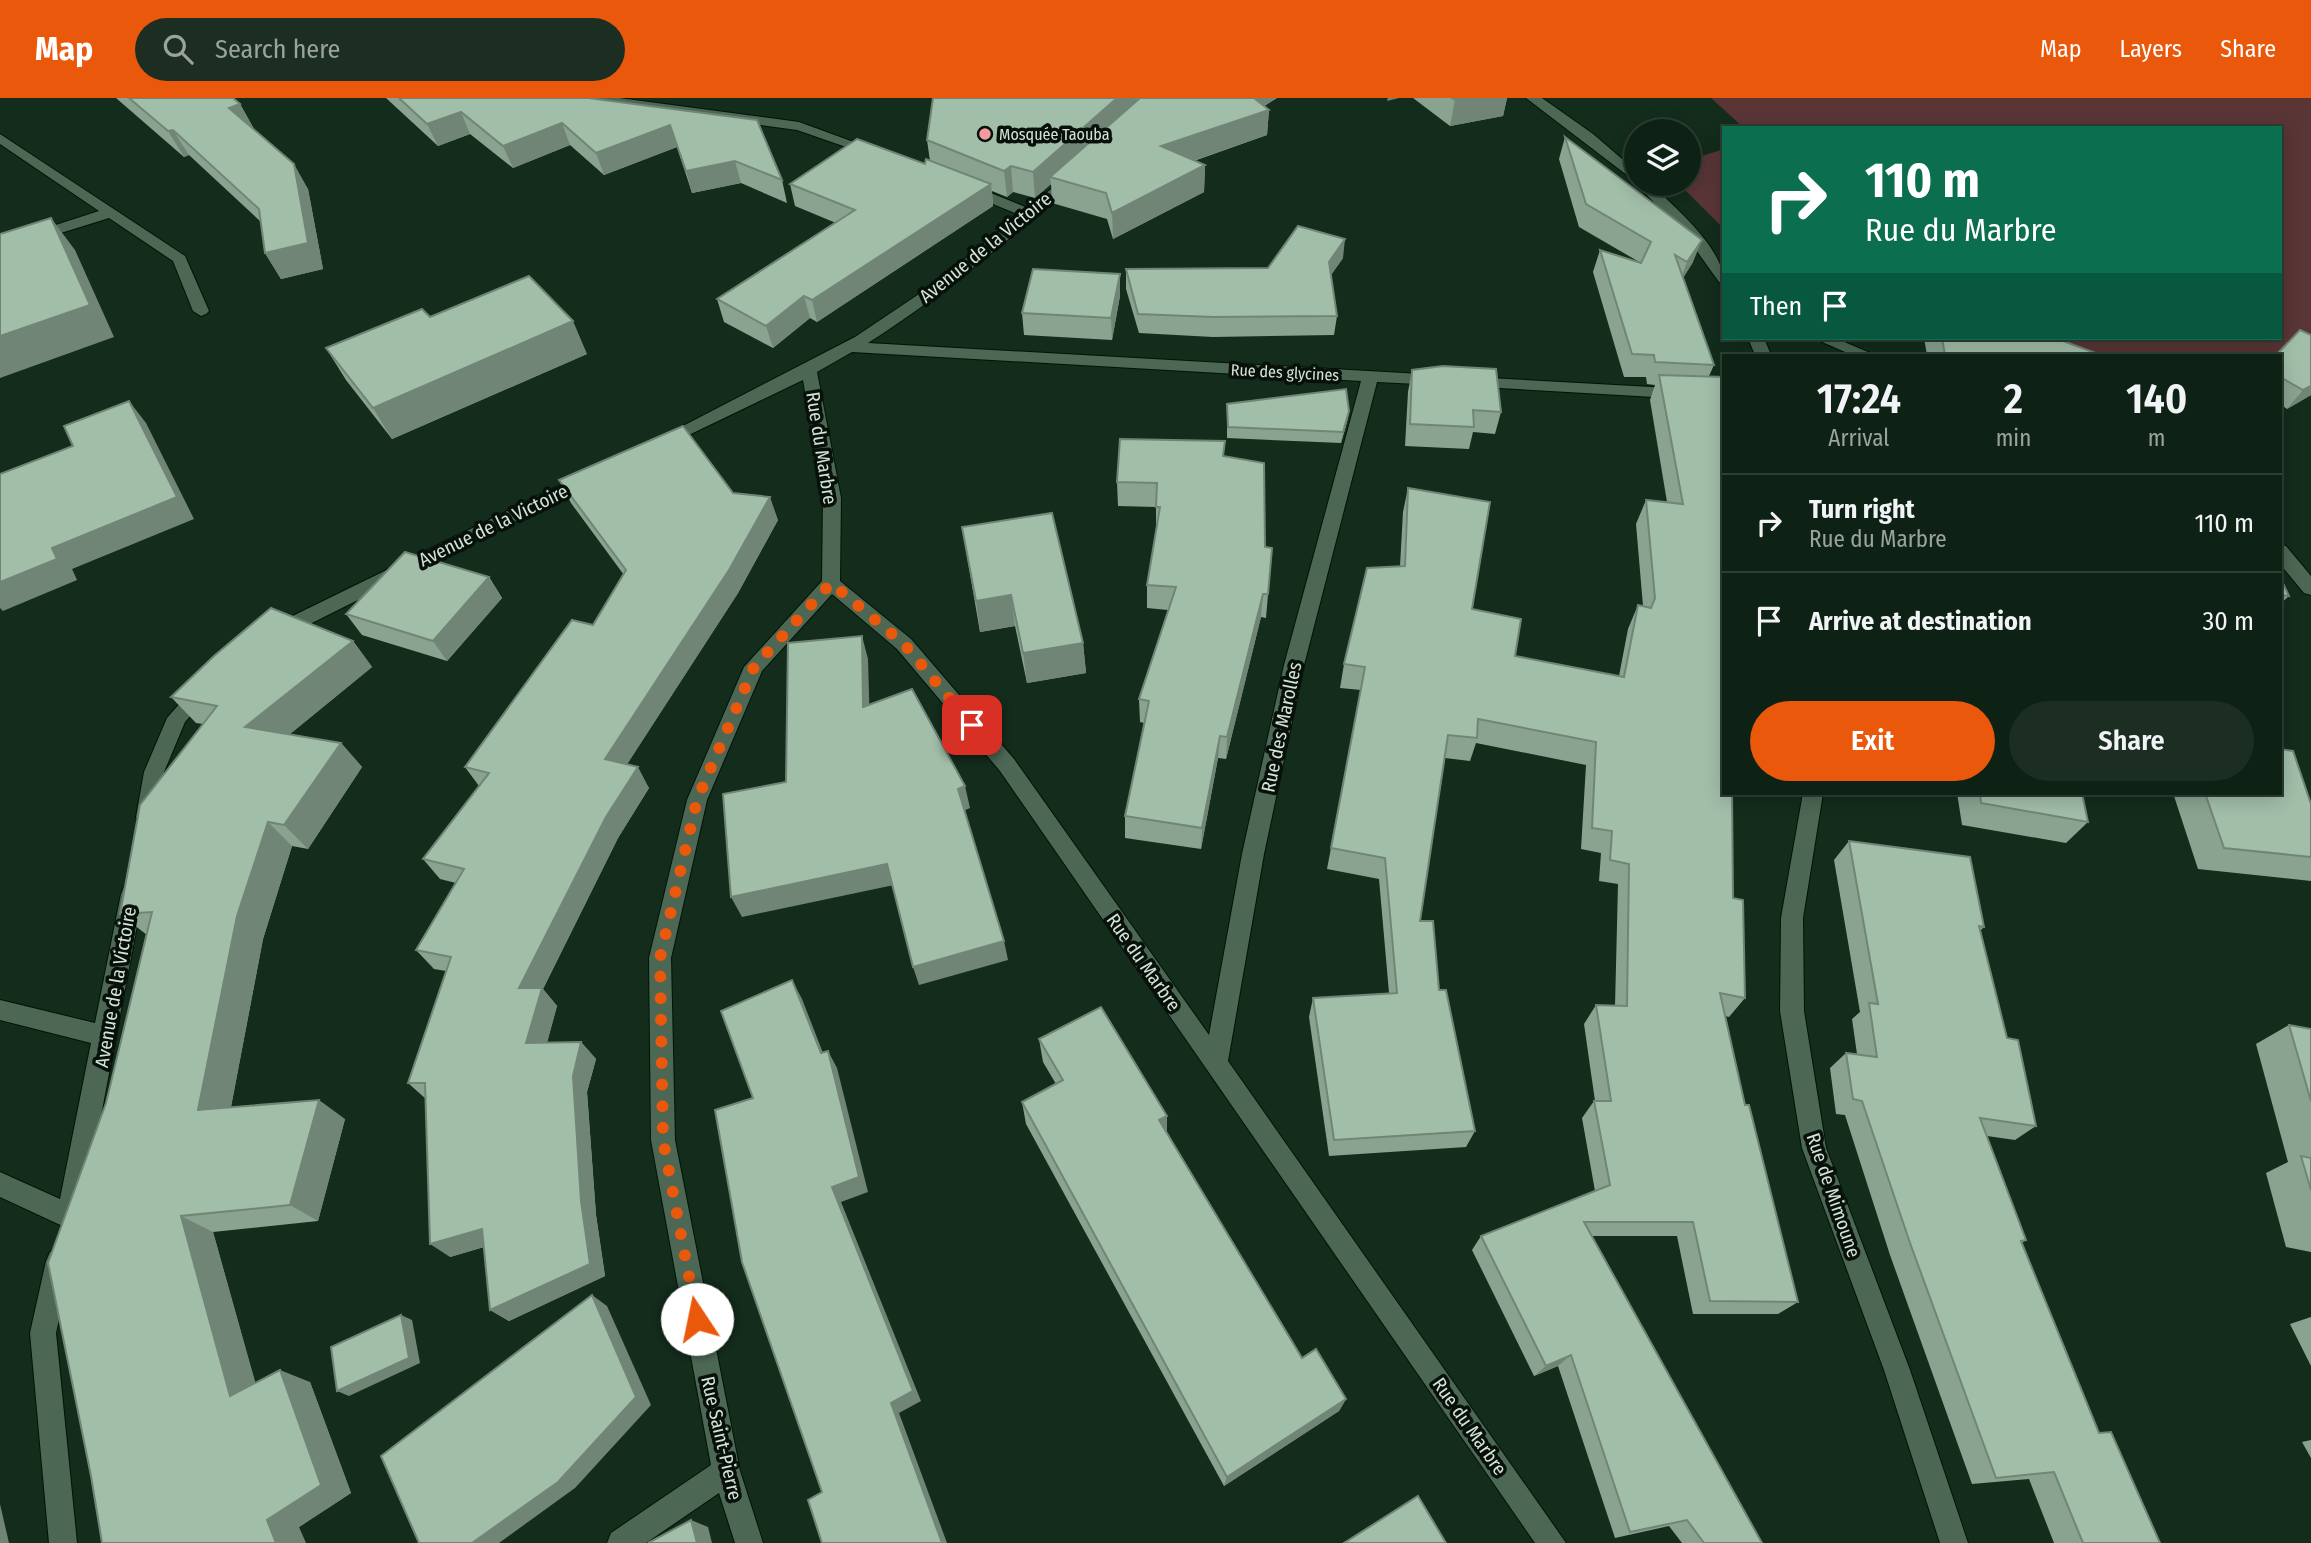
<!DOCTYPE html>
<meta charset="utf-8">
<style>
body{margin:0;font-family:"Fira Sans Condensed",sans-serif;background:#1c2e22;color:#f1f3f6;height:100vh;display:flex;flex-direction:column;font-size:26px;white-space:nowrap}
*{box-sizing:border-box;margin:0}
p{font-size:23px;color:#9ba3a0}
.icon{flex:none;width:38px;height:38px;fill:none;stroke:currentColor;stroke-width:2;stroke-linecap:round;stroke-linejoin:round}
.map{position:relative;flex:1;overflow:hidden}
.details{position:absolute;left:1722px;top:256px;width:560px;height:441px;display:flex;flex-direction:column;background:#0e2115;border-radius:0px;box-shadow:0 4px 18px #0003,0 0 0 2px #2e3e34}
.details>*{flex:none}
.hud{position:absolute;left:1722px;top:28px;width:560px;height:214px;border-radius:0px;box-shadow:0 4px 18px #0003,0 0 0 2px #2e3e34;background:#0b6e4f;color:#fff;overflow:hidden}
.controls{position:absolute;left:1624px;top:21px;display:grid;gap:14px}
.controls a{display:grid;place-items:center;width:77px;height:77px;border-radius:50%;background:#0e2115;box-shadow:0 4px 18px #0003,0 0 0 2px #2e3e34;font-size:35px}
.pin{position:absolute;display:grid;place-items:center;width:60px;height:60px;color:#fff;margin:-30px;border-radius:14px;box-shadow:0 4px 10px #0006}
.me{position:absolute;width:77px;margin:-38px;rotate:349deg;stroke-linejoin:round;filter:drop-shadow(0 0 5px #0008)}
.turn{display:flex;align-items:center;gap:24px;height:147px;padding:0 28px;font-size:32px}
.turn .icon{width:91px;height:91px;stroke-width:2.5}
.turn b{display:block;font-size:49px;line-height:60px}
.then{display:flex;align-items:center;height:66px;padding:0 28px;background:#0003;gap:14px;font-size:26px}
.eta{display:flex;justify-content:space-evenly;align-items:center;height:119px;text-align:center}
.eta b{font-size:42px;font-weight:600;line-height:49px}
.cta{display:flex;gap:14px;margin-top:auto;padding:14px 28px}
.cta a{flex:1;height:80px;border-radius:42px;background:#ea580c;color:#fff;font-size:28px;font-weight:600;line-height:80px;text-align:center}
.cta a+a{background:#1c2e22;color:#f1f3f6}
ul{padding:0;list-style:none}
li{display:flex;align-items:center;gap:21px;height:98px;padding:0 28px;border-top:2px solid #2e3e34}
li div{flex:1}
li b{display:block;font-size:26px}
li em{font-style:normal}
header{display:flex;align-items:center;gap:42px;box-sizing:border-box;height:98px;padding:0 35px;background:#ea580c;color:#fff}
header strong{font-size:33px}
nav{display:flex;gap:38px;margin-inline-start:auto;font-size:24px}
.search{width:490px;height:63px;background:#1c2e22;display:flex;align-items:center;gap:18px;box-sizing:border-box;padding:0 24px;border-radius:38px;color:#9ba3a0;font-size:26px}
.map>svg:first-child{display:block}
.green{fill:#593536}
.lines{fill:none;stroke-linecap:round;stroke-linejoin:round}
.minor-casing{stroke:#001406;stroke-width:2}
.minor{fill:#4c6754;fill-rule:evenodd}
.wall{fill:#8aa391}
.shaded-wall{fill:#718576}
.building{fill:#a1bea9;stroke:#718576;stroke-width:2}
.route{stroke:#ea580c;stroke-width:12;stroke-dasharray:0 21.6}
.poi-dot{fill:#f59b9e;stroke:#07110a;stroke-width:2.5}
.labels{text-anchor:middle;stroke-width:7;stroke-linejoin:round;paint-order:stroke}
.far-poi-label{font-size:16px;fill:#d4e3d8;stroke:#07110a;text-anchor:start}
.far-street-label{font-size:16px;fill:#d4e3d8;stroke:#07110a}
.street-label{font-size:19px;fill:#d4e3d8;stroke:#07110a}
</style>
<header>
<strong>Map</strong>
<div class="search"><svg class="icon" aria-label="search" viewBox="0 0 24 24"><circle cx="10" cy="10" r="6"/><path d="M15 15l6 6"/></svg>Search here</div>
<nav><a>Map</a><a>Layers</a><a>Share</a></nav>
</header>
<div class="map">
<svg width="2311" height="1445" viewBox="0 0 2311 1445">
<rect width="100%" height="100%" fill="#132c1c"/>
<g class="green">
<path d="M1711 0H2311V264L2275 254 2273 257H2050L2049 240H2280V30H1744Z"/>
<path d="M1724 51V131L1679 86H1689V62Z"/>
</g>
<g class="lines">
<defs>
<g id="minor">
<path d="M582 0H619L799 24 881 54 869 57 797 32 589 4Z"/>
<path d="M1526 0H1542L1593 36 1636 73V84Z"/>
<path d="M0 36 185 158 209 213 206 216 201 218 193 213 173 163 109 120 0 154V145L99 113 0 46Z"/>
<path d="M1072 74 1077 75V81C1011 141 943 197 868 245L1439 277 1447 282 1439 287 1377 284 1304 567 1264 756 1228 963 1566 1445H1535L1000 673 897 551 832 496 762 573 707 702 671 860 675 1042 740 1373 763 1445H735L719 1395 646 1445H607L611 1435 711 1367 651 1042 649 860 687 702 744 569 822 483 823 400 803 282 666 348 660 350 652 344 855 239 931 188 1020 117 961 93V87H971L1028 110ZM852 254 1361 283 1284 567 1242 756 1209 937 1014 661 911 541 840 483 841 400 817 274Z"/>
<path d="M1636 86H1651C1675 110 1724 150 1724 185L1719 184 1684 135Z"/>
<path d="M1748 240H1764L1771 257H1755Z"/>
<path d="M1813 240H1835L1875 257H1852Z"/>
<path d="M1471 279 1724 293V303L1465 288 1463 284Z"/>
<path d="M587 374 593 376 596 380 593 384 282 540 275 542 266 535 268 530Z"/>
<path d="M2280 447 2286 448 2311 478V497L2304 495 2280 466Z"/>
<path d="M203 584 210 587 213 592 185 624 164 674 156 719 153 725 146 728 139 725 136 719 144 674 167 620 196 587Z"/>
<path d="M1803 695H1823L1803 820 1804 913 1826 1050 1910 1272 1968 1445H1940L1884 1272 1802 1050 1780 913 1781 820Z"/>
<path d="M132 787 140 789 143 796 82 1118 78 1127 69 1131 0 1099V1074L60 1101 91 945 0 922V902L95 925 121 796 124 789Z"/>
<path d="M59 1150 68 1154 72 1163 56 1235 77 1445H49L30 1235 46 1163 50 1154Z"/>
</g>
</defs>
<use href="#minor" class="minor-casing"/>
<use href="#minor" class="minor"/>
</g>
<g class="wall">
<path d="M116 0H233L240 6 254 31 308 91 323 171 281 181 265 155 261 124 189 57 184 59Z"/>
<path d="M386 0H588L782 82 787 105 741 85 692 95 677 49 604 77 570 47 513 70 470 36 438 48Z"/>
<path d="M1277 0 1264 8 1269 12 1267 37 1194 63 1205 67 1204 94 1113 141 1107 121 1052 105 1051 86 1035 100 1013 94 1007 99 992 93 993 108 817 224 810 220 773 250 724 224 717 201 836 125 795 108 790 86 925 66 930 63 927 42Z"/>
<path d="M1413 0H1507L1503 18 1450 28Z"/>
<path d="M1565 39 1693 164 1683 180 1714 267 1709 278 1733 800 1745 900 1729 919 1725 918 1745 1007 1798 1204 1778 1216H1693L1677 1138H1592L1762 1445H1682L1669 1428 1615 1440 1558 1268 1534 1278 1472 1152 1481 1138 1595 1093 1582 1020 1594 1003H1595L1584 926 1596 907 1615 908 1618 786 1599 783 1601 755 1581 751 1586 667 1476 645 1470 663 1445 660 1420 823 1475 1033 1466 1049 1329 1058 1309 919 1313 900 1389 895 1379 781 1327 771 1361 592 1340 590 1344 566 1400 468 1403 414 1408 390 1472 511 1515 558 1619 578 1628 531 1638 507 1643 508 1636 426 1646 402 1667 404 1650 302 1655 287 1647 286 1646 279H1624L1593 174 1600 152 1641 165 1579 129 1559 61Z"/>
<path d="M1343 160 1331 177 1337 218 1334 237 1213 239 1139 235 1126 191V171L1268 170Z"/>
<path d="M1120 198 1112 242 1024 237 1022 215Z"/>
<path d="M430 219 587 256 392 341 346 282 326 250Z"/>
<path d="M1924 240H2055L2101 257H1927Z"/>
<path d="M2280 257 2311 297 2287 311 2280 306Z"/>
<path d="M1412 272 1501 314 1495 336 1473 334 1469 351 1405 348 1408 294Z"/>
<path d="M1227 306 1349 313 1347 324 1341 345 1227 340Z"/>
<path d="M1224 358 1265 449 1272 450 1266 520 1261 519 1226 661 1218 660 1201 751 1125 740V718L1144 625 1140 624 1139 601 1168 512 1147 510V487L1156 433V409L1118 408 1117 384Z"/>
<path d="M559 382 733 395 778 422 738 495 627 666 649 690 618 740 543 891 557 908 547 945 581 944 596 961 587 994 596 1117 605 1178 509 1223 490 1212 484 1149 450 1159 426 1001 408 985 446 873 434 871 416 852 456 785 440 781 423 761 479 688 465 669 593 527 624 477 571 405Z"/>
<path d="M962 429 1083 545 1086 575 1027 585 1015 528 980 534Z"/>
<path d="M489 479 502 500 447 563 362 537 346 516Z"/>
<path d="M2280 479 2289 498 2280 506Z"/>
<path d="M353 543 372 569 290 636 341 645 362 669 308 751 292 748 263 841 231 1009 345 1021 318 1123 213 1134 255 1285 310 1284 351 1395 299 1429 106 1005 147 837 120 816 203 626 196 625 171 599Z"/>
<path d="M1957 695H2082L2088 724 2066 745 1962 727Z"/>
<path d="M2173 695H2280L2311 706V783L2198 771Z"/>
<path d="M1849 743 1984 829 1980 833 2007 940 2036 1028 2015 1042 1987 1038 2026 1142 2022 1145 2099 1335 2160 1445H2054L2029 1381 1972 1386 1890 1157 1845 1017 1836 1016 1830 970 1846 955 1857 956 1852 921 1860 914 1834 762Z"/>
<path d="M2289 927 2311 931V1154L2286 1149 2266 1075 2288 1064 2256 946Z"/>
<path d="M1039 941 1167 1018V1034L1302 1260 1346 1301 1339 1313 1224 1388 1026 1026 1022 1004 1056 986 1043 964Z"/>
<path d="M2311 1219V1268L2290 1226Z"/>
<path d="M2311 1342V1360L2302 1344Z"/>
</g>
<g class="shaded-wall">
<path d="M1117 0H1146L1050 79 1051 86 1035 100 1033 74Z"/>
<path d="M1247 0H1277L1249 18 1269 12 1267 37 1161 74V48Z"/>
<path d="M1388 0H1399L1387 3Z"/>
<path d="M1468 0H1507L1503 18 1450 28 1455 2Z"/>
<path d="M240 6 254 31 229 10Z"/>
<path d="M461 14 470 36 438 48 427 26Z"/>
<path d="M562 25 570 47 513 70 503 48Z"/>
<path d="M670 27 677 49 604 77 596 55Z"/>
<path d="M173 32 189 57 184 59 168 33Z"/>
<path d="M735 63 741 85 692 95 686 73Z"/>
<path d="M294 66 308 91 323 171 281 181 265 155Z"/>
<path d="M1205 67 1204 94 1113 141 1112 115Z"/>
<path d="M1011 68 1013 94 1007 99 1004 73Z"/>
<path d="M991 86 993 108 817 224 812 202Z"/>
<path d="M51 120 75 152 114 239 0 280V238Z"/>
<path d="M1345 141 1343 160 1326 184 1329 164Z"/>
<path d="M1702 142 1693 164 1679 186 1687 164Z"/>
<path d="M1120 176V198L1112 242 1111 220Z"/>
<path d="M804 198 810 220 773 250 766 228Z"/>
<path d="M573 223 587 256 392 341 373 310Z"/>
<path d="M2311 288V297L2287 311 2303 292Z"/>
<path d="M129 303 146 325 194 421 72 471 77 482 3 513 0 510V484Z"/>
<path d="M1349 313 1347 324 1341 345 1343 334Z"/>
<path d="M770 399 778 422 738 495 617 682 605 661Z"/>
<path d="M489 479 502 500 447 563 433 543Z"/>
<path d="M1263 496 1261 519 1226 661 1227 639Z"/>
<path d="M1011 497 1015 528 980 534 976 503Z"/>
<path d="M862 538 868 561 870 632 863 609Z"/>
<path d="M353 543 372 569 268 654 245 629Z"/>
<path d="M1083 545 1086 575 1027 585 1023 555Z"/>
<path d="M1220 638 1218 660 1201 751 1202 730Z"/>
<path d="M341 645 362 669 308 751 284 727Z"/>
<path d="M638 669 649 690 618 740 543 891 557 908 542 962 526 945 519 890 606 719Z"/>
<path d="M965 688 970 710 963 713 958 691Z"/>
<path d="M268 724 292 748 263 841 227 1030 198 1012 237 818Z"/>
<path d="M887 766 894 787 742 819 731 799Z"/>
<path d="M1004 843 1008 862 919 887 913 869Z"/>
<path d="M792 882 802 901 830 973 821 955Z"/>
<path d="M581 944 596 961 587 994 596 1117 605 1178 509 1223 490 1212 573 978Z"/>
<path d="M828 953 837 970 868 1094 841 1104 921 1303 899 1315 947 1445H942L891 1305 832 1089Z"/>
<path d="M319 1002 345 1021 318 1123 290 1107Z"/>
<path d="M1167 1018V1038L1159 1022Z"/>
<path d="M181 1118 213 1134 262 1308 230 1298Z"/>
<path d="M482 1131 501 1144 450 1159 430 1146Z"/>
<path d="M592 1197 607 1208 651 1307 575 1390 499 1445H472Z"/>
<path d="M401 1217 412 1222 420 1265 349 1298 337 1293Z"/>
<path d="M1571 1257 1558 1268 1534 1278 1546 1268Z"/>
<path d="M280 1272 310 1284 351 1395 299 1429 306 1445H276L267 1422Z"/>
<path d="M1346 1301 1339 1313 1224 1388 1227 1379Z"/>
<path d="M0 1406 9 1445H0Z"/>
<path d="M691 1422 708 1429 712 1445H697Z"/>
</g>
<g class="building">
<path d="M129 0H233L240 6 229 10 294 66 308 145 265 155 259 111 173 32 168 33Z"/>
<path d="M399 0H588L757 22 782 82 735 63 686 73 670 27 596 55 562 25 503 48 461 14 427 26Z"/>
<path d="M933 0H1117L1033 74 1011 68 1004 73 927 42Z"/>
<path d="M1140 0H1254L1269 12 1161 48 1205 67 1112 115 1106 95 1050 79Z"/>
<path d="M1452 0H1468L1455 2Z"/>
<path d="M1565 39 1702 142 1687 164 1675 157 1714 267 1655 264 1654 257 1632 256 1600 152 1641 165 1651 144 1586 106Z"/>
<path d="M857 41 925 66 926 61 991 86 812 202 804 198 766 228 717 201 855 112 790 86Z"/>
<path d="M51 120 90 207 0 238V136Z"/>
<path d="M1298 128 1345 141 1329 164 1337 218 1213 219 1138 216 1126 171 1268 170Z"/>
<path d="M1033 171 1120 176 1111 220 1022 215Z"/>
<path d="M529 178 573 223 373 310 326 250 422 211 430 219Z"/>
<path d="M2300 232 2311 237V288L2303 292 2280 279V257H2276Z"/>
<path d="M1942 240H2055L2101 257H1945Z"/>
<path d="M1443 268 1496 271 1501 314 1473 312 1474 329 1410 326 1412 272Z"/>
<path d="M1659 277 1724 279V695H1732L1733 800 1743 802 1745 900 1720 895 1745 1007H1749L1798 1204 1710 1203 1693 1124H1584L1762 1445H1704L1687 1422 1630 1434 1571 1257 1546 1268 1481 1138 1610 1087 1594 1003H1611L1596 907 1627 908 1629 766 1610 762 1612 733 1592 730 1596 644 1478 621 1477 640 1448 637 1420 823H1433L1439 892H1446L1475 1033 1334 1042 1313 900 1397 895 1385 760 1331 750 1365 569 1344 566 1367 470 1405 468 1408 390 1490 404 1472 511 1521 521 1515 558 1624 579 1638 507 1651 510 1655 500 1646 402 1683 406Z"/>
<path d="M1346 291 1349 313 1343 334 1228 329 1227 306Z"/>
<path d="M129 303 177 399 52 450 57 461 0 484V376L73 348 64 328Z"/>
<path d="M683 328 733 395 770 399 729 472 605 661 638 669 606 719 519 890H542L526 945 581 944 573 978 581 1103 590 1166 490 1212 482 1131 430 1146 425 985H408L451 859 416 852 464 771 423 761 489 675 465 669 572 522 593 527 626 472 559 382Z"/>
<path d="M1120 341 1225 343 1223 358 1264 365 1265 449 1272 450 1268 496H1263L1227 639 1220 638 1202 730 1125 718 1149 603 1139 601 1176 489 1147 487 1160 409H1156L1157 385 1117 384Z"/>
<path d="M1052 415 1083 545 1023 555 1011 497 976 503 962 429Z"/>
<path d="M405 454 489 479 433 543 346 516Z"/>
<path d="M2280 479 2289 498 2280 497Z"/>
<path d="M271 510 353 543 245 629 341 645 284 727 268 724 237 818 198 1012 319 1002 290 1107 181 1118 230 1298 280 1272 321 1387 267 1422 276 1445H102L91 1378 48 1165 106 1005 152 814 120 816 140 707 217 608 171 599 214 558Z"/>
<path d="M862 538 863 609 912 591 965 688 958 691 1004 843 913 869 887 766 731 799 723 696 786 684 788 545Z"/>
<path d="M2280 651 2293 653 2311 706V759L2224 750 2205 695H2280Z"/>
<path d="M1980 695H2082L2088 724 1981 705Z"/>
<path d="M1849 743 1970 759 1984 829 1979 828 2007 940 2018 942 2036 1028 1980 1020 2026 1142 2021 1143 2099 1335 2111 1334 2160 1445H2083L2054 1374 1996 1380 1910 1145 1862 1003 1853 1001 1846 955 1877 959 1869 905 1878 906Z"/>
<path d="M792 882 821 955 828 953 859 1079 832 1089 913 1293 891 1305 942 1445H822L808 1402 822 1394 742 1164 715 1012 753 1000 721 913Z"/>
<path d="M1101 909 1167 1018 1159 1022 1302 1260 1316 1251 1346 1301 1227 1379 1022 1004 1063 982 1039 941Z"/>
<path d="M2289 927 2311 931V1003Z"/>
<path d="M2301 1058 2311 1060V1092Z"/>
<path d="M592 1197 636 1299 558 1384 472 1445H419L381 1358Z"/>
<path d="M401 1217 409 1260 337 1293 331 1249Z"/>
<path d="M1418 1398 1446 1445H1344Z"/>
<path d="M691 1422 697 1445H648Z"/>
</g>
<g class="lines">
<path class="route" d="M697 1221 663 1042 660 860 697 702 754 569 831 485 904 546 972 627"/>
</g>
<circle class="poi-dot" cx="985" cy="36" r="7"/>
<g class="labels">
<g class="far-poi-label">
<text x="999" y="42">Mosquée Taouba</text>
</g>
<g class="far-street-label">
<text transform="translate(1285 274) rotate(3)" y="6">Rue des glycines</text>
</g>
<g class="street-label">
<text transform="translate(985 149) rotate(-39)" y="7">Avenue de la Victoire</text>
<text transform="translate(822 350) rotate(81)" y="7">Rue du Marbre</text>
<text transform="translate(493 427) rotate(-26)" y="7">Avenue de la Victoire</text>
<text transform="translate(1281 629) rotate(-78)" y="7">Rue des Marolles</text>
<text transform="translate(1144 864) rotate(55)" y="7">Rue du Marbre</text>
<text transform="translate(115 889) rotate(-80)" y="7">Avenue de la Victoire</text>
<text transform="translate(1834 1097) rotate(71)" y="7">Rue de Mimoune</text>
<text transform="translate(1470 1328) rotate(55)" y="7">Rue du Marbre</text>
<text transform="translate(722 1340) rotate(77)" y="7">Rue Saint-Pierre</text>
</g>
</g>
</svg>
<div class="controls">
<a><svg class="icon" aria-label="layers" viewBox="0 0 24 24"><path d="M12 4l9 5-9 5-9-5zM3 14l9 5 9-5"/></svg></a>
</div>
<div class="pin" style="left:972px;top:627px;background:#d93025"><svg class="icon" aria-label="arrive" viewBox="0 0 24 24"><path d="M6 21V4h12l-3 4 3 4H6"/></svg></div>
<svg class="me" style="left:697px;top:1221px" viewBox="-20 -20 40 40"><circle r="19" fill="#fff"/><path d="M0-13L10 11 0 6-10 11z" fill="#ea580c"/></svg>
<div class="hud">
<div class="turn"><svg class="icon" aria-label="right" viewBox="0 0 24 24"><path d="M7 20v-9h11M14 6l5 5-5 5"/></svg><div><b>110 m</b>Rue du Marbre</div></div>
<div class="then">Then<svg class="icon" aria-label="arrive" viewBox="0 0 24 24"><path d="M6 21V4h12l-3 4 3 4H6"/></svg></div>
</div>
<section class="details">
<div class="eta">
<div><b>17:24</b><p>Arrival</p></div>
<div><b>2</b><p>min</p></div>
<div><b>140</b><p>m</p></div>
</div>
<ul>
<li><svg class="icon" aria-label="right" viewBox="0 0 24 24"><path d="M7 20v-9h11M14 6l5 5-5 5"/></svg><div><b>Turn right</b><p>Rue du Marbre</p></div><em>110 m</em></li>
<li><svg class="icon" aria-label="arrive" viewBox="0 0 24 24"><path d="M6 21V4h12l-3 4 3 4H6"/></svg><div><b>Arrive at destination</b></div><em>30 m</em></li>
</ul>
<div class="cta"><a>Exit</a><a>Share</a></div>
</section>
</div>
